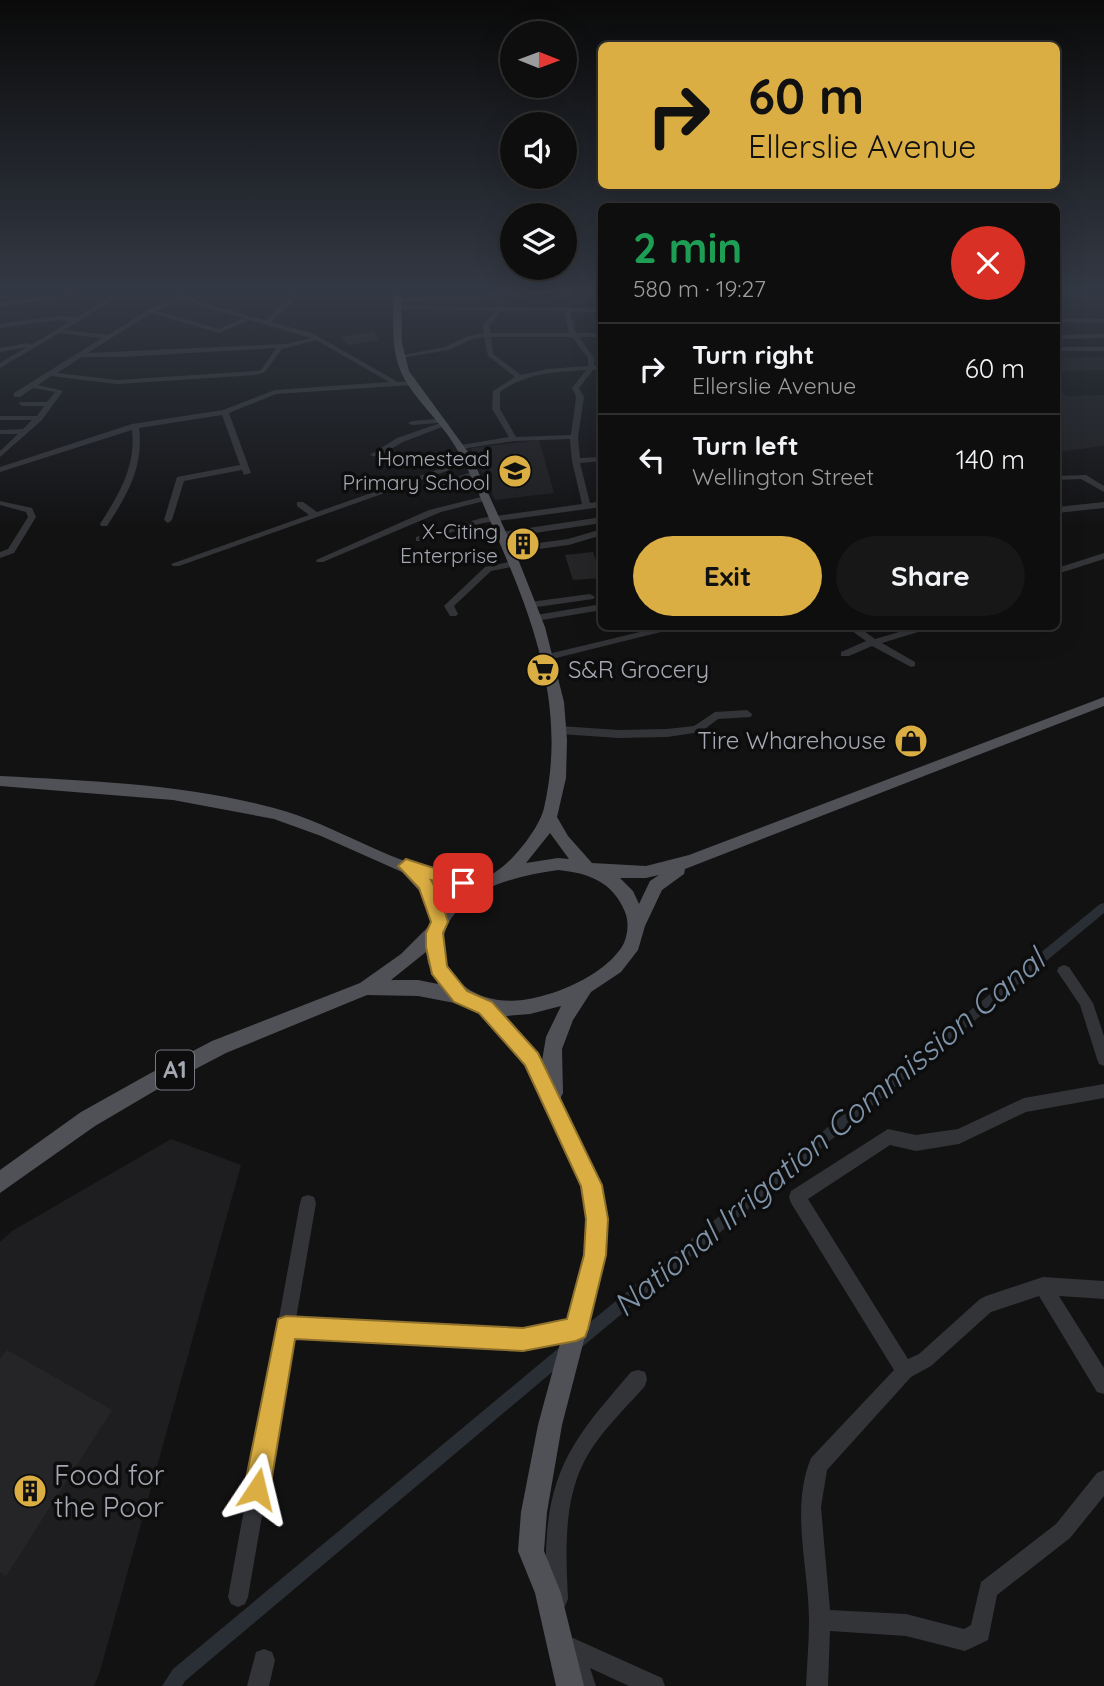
<!DOCTYPE html>
<meta charset="utf-8">
<style>
body{margin:0;font-family:Quicksand,sans-serif;background:#171717;color:#f1f3f6;height:100vh;display:flex;flex-direction:column;font-size:26px;white-space:nowrap}
*{box-sizing:border-box;margin:0}
p{font-size:23px;color:#9b9c9e}
.icon{flex:none;width:38px;height:38px;fill:none;stroke:currentColor;stroke-width:2;stroke-linecap:round;stroke-linejoin:round}
.map{position:relative;flex:1;overflow:hidden}
.panel{position:absolute;left:598px;top:203px;width:462px;height:427px;display:flex;flex-direction:column;background:#0e0e0e;border-radius:10px;box-shadow:0 7px 28px #0002,0 0 0 2px #2e2e2e}
.panel>*{flex:none}
.hud{position:absolute;left:598px;top:42px;width:462px;height:147px;border-radius:10px;box-shadow:0 7px 28px #0002,0 0 0 2px #2e2e2e;background:#daae43;color:#111;overflow:hidden}
.needle{width:46px;rotate:91deg}
.fabs{position:absolute;left:500px;top:21px;display:grid;gap:14px}
.fabs a{display:grid;place-items:center;width:77px;height:77px;border-radius:50%;background:#0e0e0e;box-shadow:0 7px 28px #0002,0 0 0 2px #2e2e2e;font-size:35px}
.pin{position:absolute;display:grid;place-items:center;width:60px;height:60px;color:#fff;margin:-30px;border-radius:14px;box-shadow:0 4px 10px #0006}
.me{position:absolute;width:77px;margin:-38px;rotate:10deg;stroke-linejoin:round;filter:drop-shadow(0 0 5px #0008)}
.turn{display:flex;align-items:center;gap:24px;height:147px;padding:0 35px;font-size:32px}
.turn .icon{width:91px;height:91px;stroke-width:2.5}
.turn b{display:block;font-size:49px;line-height:60px}
.round{display:grid;place-items:center;flex:none;width:74px;height:74px;border-radius:37px;background:#171717}
.headline{display:flex;align-items:center;justify-content:space-between;height:119px;padding:0 35px}
h1{font-size:42px;font-weight:700;line-height:52px;color:#1e9e55}
.action{display:flex;gap:14px;margin-top:auto;padding:14px 35px}
.action a{flex:1;height:80px;border-radius:42px;background:#daae43;color:#111;font-size:28px;font-weight:700;line-height:80px;text-align:center}
.action a+a{background:#171717;color:#f1f3f6}
ul{padding:0;list-style:none}
li{display:flex;align-items:center;gap:21px;height:91px;padding:0 35px;border-top:2px solid #2e2e2e}
li div{flex:1}
li b{display:block;font-size:26px}
li em{font-style:normal}
.map>svg:first-child{display:block}
.built{fill:#1e1e20}
.lines{fill:none;stroke-linecap:round;stroke-linejoin:round}
.canal{fill:#2a2f35;fill-rule:evenodd}
.building{fill:#252527}
.minor{fill:#333437;fill-rule:evenodd}
.major{fill:#4f5156;fill-rule:evenodd}
.route{fill:#daae43;stroke:#8e712c;stroke-width:2}
.labels{text-anchor:middle;stroke-width:7;stroke-linejoin:round;paint-order:stroke}
.far-poi-label{font-size:21px;fill:#a5a8b2;stroke:#0d0d0e;text-anchor:end}
.shield{fill:#0d0d0e;stroke:#777a81;stroke-width:2}
.shield-label{font-size:23px;font-weight:bold;fill:#a5a8b2}
.poi-label{font-size:24px;fill:#a5a8b2;stroke:#0d0d0e;text-anchor:start}
.near-poi-label{font-size:28px;fill:#a5a8b2;stroke:#0d0d0e;text-anchor:start}
.near-water-label{font-size:32px;font-style:italic;fill:#7f94a9;stroke:#0d0d0e}
</style>
<div class="map">
<svg width="1104" height="1686" viewBox="0 0 1104 1686">
<rect width="100%" height="100%" fill="#121213"/>
<g class="built">
<path d="M1104 357V370L1057 371V358Z"/>
<path d="M1057 390 1068 396 1104 395V446L1057 452Z"/>
<path d="M539 440 554 493 495 500 471 448Z"/>
<path d="M171 1139 241 1165 100 1671 94 1686H0V1242L12 1231Z"/>
</g>
<g class="lines">
<g class="canal">
<path d="M1104 903V913L582 1347 577 1349 572 1347 570 1342 572 1337 1100 904Z"/>
<path d="M565 1345 570 1347 572 1352 570 1357 185 1681 182 1686H162L173 1669 560 1347Z"/>
</g>
</g>
<g class="building">
<path d="M373 331 380 340 348 345 341 337Z"/>
<path d="M593 552 602 578 573 580 565 555Z"/>
<path d="M7 1350 112 1410 6 1576 0 1572V1359Z"/>
</g>
<g class="lines">
<g class="minor">
<path d="M81 292H94L0 307V303Z"/>
<path d="M119 292 124 293 64 330 108 335 148 310 179 297 169 292H176L215 307 265 320 287 301 292 292H298L292 303 271 322 312 333 398 382 413 381 416 383 413 385 276 394 229 413 251 473 244 475 242 470 184 481 172 520 168 523 164 520 177 477 240 465 222 415 139 428C144 466 128 494 107 526H101L100 524C119 494 136 467 132 430L0 472V467L132 424 223 410 275 390 389 382 316 340 282 349 265 372 256 375 117 384 51 376 38 385 63 391 42 420 0 457V451L18 434H0V430L23 429 32 420H0V416H37L44 406H23L19 404 20 402H47L55 392 33 388 20 397H14V393L102 338 59 333 0 368V363L27 347 0 352V348L28 343 31 345 71 321 58 320 0 328V324L58 316 77 317ZM184 299 211 309 243 318 219 329 156 311ZM151 313 219 333 249 320 311 338 286 344 88 353ZM276 348 261 370 256 371 117 380 57 373 82 357H121Z"/>
<path d="M530 292H562L559 294 398 302 395 300 398 298Z"/>
<path d="M1065 292H1072L1057 301V297Z"/>
<path d="M397 306 602 308V312H570L576 333H602V337H579L594 358V366L602 365V369L593 370 579 388 584 397 578 437 580 458 602 457V461L580 463 590 503 602 501V507L483 523 422 541H416V537L482 518 582 504 572 461 570 439 514 441 461 449 457 447 461 445 509 437 492 409 493 391 515 377 488 356 484 337 472 339 449 350 401 358 398 356 445 347 468 336 484 333 483 326 495 311 395 309ZM501 311H564L569 333H490L489 326ZM491 337H572L588 358V366L547 369 521 375 493 354ZM586 370 572 388 576 397 571 435 516 437 500 409V392C526 373 555 372 586 370Z"/>
<path d="M1057 318 1104 319V323L1057 322Z"/>
<path d="M1104 334V338L1057 339V335Z"/>
<rect x="1057" y="347" width="47" height="4"/>
<path d="M435 419H438V423L412 425 408 423 412 421Z"/>
<path d="M443 422 450 424 403 442 377 457 370 455 397 438Z"/>
<path d="M465 460 472 462 179 566H173L171 564 309 515 297 506V502H303L317 512Z"/>
<path d="M471 472 478 474 432 491 425 489Z"/>
<path d="M1086 475 1104 486V492L1081 479 1057 480V476Z"/>
<path d="M485 496 489 498 488 500 441 512 323 562H317L316 560 429 510Z"/>
<path d="M0 501 32 508 36 517 14 553 0 558V552L8 549 28 517 26 512 0 505Z"/>
<path d="M1104 502V508L1057 513V507Z"/>
<path d="M602 517V523L502 538 498 535 502 532Z"/>
<path d="M602 529V535L569 545 508 553 504 550 508 547 568 539Z"/>
<path d="M1104 553V559L1057 574V568Z"/>
<path d="M513 561 516 562V566L491 571 454 606 458 614 456 616H450L444 606 446 604 485 567Z"/>
<path d="M590 594 595 597 593 599 530 608 525 605 530 602Z"/>
<path d="M602 604V610L536 621 531 618 536 615Z"/>
<path d="M665 626H685L548 660 543 657 548 654Z"/>
<path d="M845 626H857L875 639 920 626H938L882 643 915 662V666L911 667 872 646 849 656H841V652L866 641Z"/>
<path d="M747 710 752 714 751 717 718 719 701 732 667 737 618 738 560 734 555 730 560 726 618 730 667 729 694 726 715 712Z"/>
<path d="M1064 965 1069 967 1093 1003 1104 1036V1066L1099 1064 1097 1059 1080 1005 1057 971 1059 967Z"/>
<path d="M1104 1084V1098L1026 1112 959 1144 916 1151 890 1145 808 1199 908 1359 919 1354 980 1299 986 1296 1043 1277 1104 1281V1299L1059 1296 1104 1368V1394L1097 1392 1039 1296 991 1312 931 1366 911 1377 827 1470 821 1507 830 1610 906 1614 964 1629 971 1625 981 1582 1056 1524 1097 1473 1104 1470V1496L1070 1538 997 1595 988 1640 965 1651 906 1636 830 1631 828 1686H806C807 1664 809 1642 809 1621 809 1568 790 1509 811 1458L894 1370 791 1203 789 1197 791 1191 888 1129 916 1135 958 1129 1024 1098Z"/>
<path d="M308 1195 314 1197 316 1203 296 1319 523 1331 576 1320 582 1323 585 1329 582 1335 576 1338 523 1349 293 1336 248 1597 245 1604 238 1607 231 1604 228 1597 300 1203 302 1197Z"/>
<path d="M638 1370 645 1372 647 1379 645 1386C623 1411 596 1436 582 1466 563 1507 566 1556 568 1599L565 1606 558 1609 551 1606C544 1591 546 1570 546 1553 548 1466 578 1434 631 1372Z"/>
<path d="M573 1638 662 1678 665 1686H629L590 1668 596 1686H574L562 1649 565 1641Z"/>
<path d="M264 1649 272 1652 275 1660 269 1686H247L256 1652Z"/>
</g>
<path class="major" d="M393 292H401L402 343 409 371 471 456 516 554 545 627 564 702 567 740 566 778 557 817 568 836 592 863 646 866 689 855 1104 697V706L685 869 684 874 662 890 645 926 638 950 621 972 591 992 573 1020 562 1049 563 1093 560 1099 601 1185 608 1219 606 1255 562 1425 547 1512 544 1551 561 1593 584 1686H556L535 1593 518 1551 521 1512 538 1425 584 1255 586 1219 581 1186 524 1065 479 1012 460 1004 418 996 367 995 226 1053 163 1086 95 1126 0 1193V1170L81 1112 149 1074 212 1041 360 983 401 954 432 923 422 894 402 872 321 836 274 819 173 800 0 786V776C92 781 185 784 274 808 339 825 397 869 464 876 469 876 476 878 481 878 504 875 539 830 544 808 567 708 534 621 494 530 482 502 471 472 455 446 440 420 414 400 401 372 390 348 394 318 393 292ZM550 833 569 859 558 858 526 863ZM558 870C589 873 613 882 625 912 629 922 628 933 624 943 606 978 536 1006 498 1000 448 993 422 940 464 904 490 882 525 875 558 870ZM659 875 650 881 639 904 633 891 620 878H646ZM430 882 462 888 442 905ZM426 952 428 963 438 984 418 980H391ZM561 1006 546 1037 542 1061 538 1053 506 1016 530 1014Z"/>
</g>
<linearGradient id="sky" x2="0" y2="1"><stop stop-color="#0a0a0a"/><stop offset="0.55" stop-color="#333944"/><stop offset="1" stop-color="#333944" stop-opacity="0"/></linearGradient>
<rect width="1104" height="528" fill="url(#sky)"/>
<path class="route" d="M406 859 468 879 471 883 468 888 463 890 431 880 440 897 448 922 443 933 447 966 467 991 492 1002 538 1053 602 1185 608 1219 606 1255 588 1329 585 1337 576 1341 523 1351 295 1339 270 1489 266 1498 257 1502 248 1498 244 1489 278 1319 286 1316 523 1328 567 1319 584 1255 586 1219 581 1186 525 1065 479 1013 454 1002 432 974 426 947V933L431 922 419 888 398 866Z"/>
<defs>
<symbol id="school-disc" viewBox="-11 -11 22 22"><circle r="9.5" fill="#daae43" stroke="#0d0d0e"/><path d="M0-5L7-2L0 1L-7-2ZM-4 1L0 2.5L4 1V4Q0 6-4 4Z" fill="#111"/></symbol>
<symbol id="building-disc" viewBox="-11 -11 22 22"><circle r="9.5" fill="#daae43" stroke="#0d0d0e"/><path d="M-4-6H4V6H1V3H-1V6H-4ZM-2.5-4.3h1.7v1.8h-1.7ZM.8-4.3h1.7v1.8H.8ZM-2.5-1h1.7V.8h-1.7ZM.8-1h1.7V.8H.8Z" fill="#111"/></symbol>
<symbol id="supermarket-disc" viewBox="-11 -11 22 22"><circle r="9.5" fill="#daae43" stroke="#0d0d0e"/><path d="M-6-5.5h2.5l.6 2H6L4.5 2H-2.5L-4.4-4H-6ZM-1.5 3.2a1.3 1.3 0 1 0 .1 0ZM3 3.2a1.3 1.3 0 1 0 .1 0Z" fill="#111"/></symbol>
<symbol id="shop-disc" viewBox="-11 -11 22 22"><circle r="9.5" fill="#daae43" stroke="#0d0d0e"/><path d="M-5-2.5h2.3a2.7 3.5 0 0 1 5.4 0H5L5.5 6h-11ZM-1.5-2.5h3a1.5 2.3 0 0 0-3 0Z" fill="#111"/></symbol>
</defs>
<g fill-rule="evenodd">
<use href="#school-disc" x="496" y="452" width="38" height="38"/>
<use href="#building-disc" x="504" y="525" width="38" height="38"/>
<use href="#supermarket-disc" x="524" y="651" width="38" height="38"/>
<use href="#shop-disc" x="892" y="722" width="38" height="38"/>
<use href="#building-disc" x="11" y="1472" width="38" height="38"/>
</g>
<g class="labels">
<g class="far-poi-label">
<text x="490" y="466">Homestead<tspan x="490" dy="24">Primary School</tspan></text>
<text x="498" y="539">X-Citing<tspan x="498" dy="24">Enterprise</tspan></text>
</g>
<rect class="shield" x="156" y="1050.5" width="38" height="39" rx="5"/>
<g class="shield-label">
<text x="175" y="1078">A1</text>
</g>
<g class="poi-label">
<text x="568" y="678">S&amp;R Grocery</text>
<text x="886" y="749" text-anchor="end">Tire Wharehouse</text>
</g>
<g class="near-poi-label">
<text x="54" y="1485">Food for<tspan x="54" dy="32">the Poor</tspan></text>
</g>
<g class="near-water-label">
<text transform="translate(829 1133) rotate(-40)" y="11">National Irrigation Commission Canal</text>
</g>
</g>
</svg>
<div class="fabs">
<a><svg class="needle" viewBox="-14 -14 28 28"><path d="M0-13l5 13h-10z" fill="#e53935"/><path d="M0 13l5-13h-10z" fill="#9b9c9e"/></svg></a>
<a><svg class="icon" aria-label="sound" viewBox="0 0 24 24"><path d="M4 9h4l5-4v14l-5-4H4zM17 9q2 3 0 6"/></svg></a>
<a><svg class="icon" aria-label="layers" viewBox="0 0 24 24"><path d="M12 4l9 5-9 5-9-5zM3 14l9 5 9-5"/></svg></a>
</div>
<div class="pin" style="left:463px;top:883px;background:#d93025"><svg class="icon" aria-label="arrive" viewBox="0 0 24 24"><path d="M6 21V4h12l-3 4 3 4H6"/></svg></div>
<svg class="me" style="left:257px;top:1489px" viewBox="-20 -20 40 40"><path d="M0-17L14 15 0 8-14 15z" fill="#daae43" stroke="#fff" stroke-width="4"/></svg>
<div class="hud">
<div class="turn"><svg class="icon" aria-label="right" viewBox="0 0 24 24"><path d="M7 20v-9h11M14 6l5 5-5 5"/></svg><div><b>60 m</b>Ellerslie Avenue</div></div>
</div>
<section class="panel">
<div class="headline"><div><h1>2 min</h1><p>580 m · 19:27</p></div><a class="round" style="background:#d93025;color:#fff"><svg class="icon" aria-label="close" viewBox="0 0 24 24"><path d="M6 6l12 12M18 6L6 18"/></svg></a></div>
<ul>
<li><svg class="icon" aria-label="right" viewBox="0 0 24 24"><path d="M7 20v-9h11M14 6l5 5-5 5"/></svg><div><b>Turn right</b><p>Ellerslie Avenue</p></div><em>60 m</em></li>
<li><svg class="icon" aria-label="left" viewBox="0 0 24 24"><path d="M17 20v-9H6M10 6l-5 5 5 5"/></svg><div><b>Turn left</b><p>Wellington Street</p></div><em>140 m</em></li>
</ul>
<div class="action"><a>Exit</a><a>Share</a></div>
</section>
</div>
